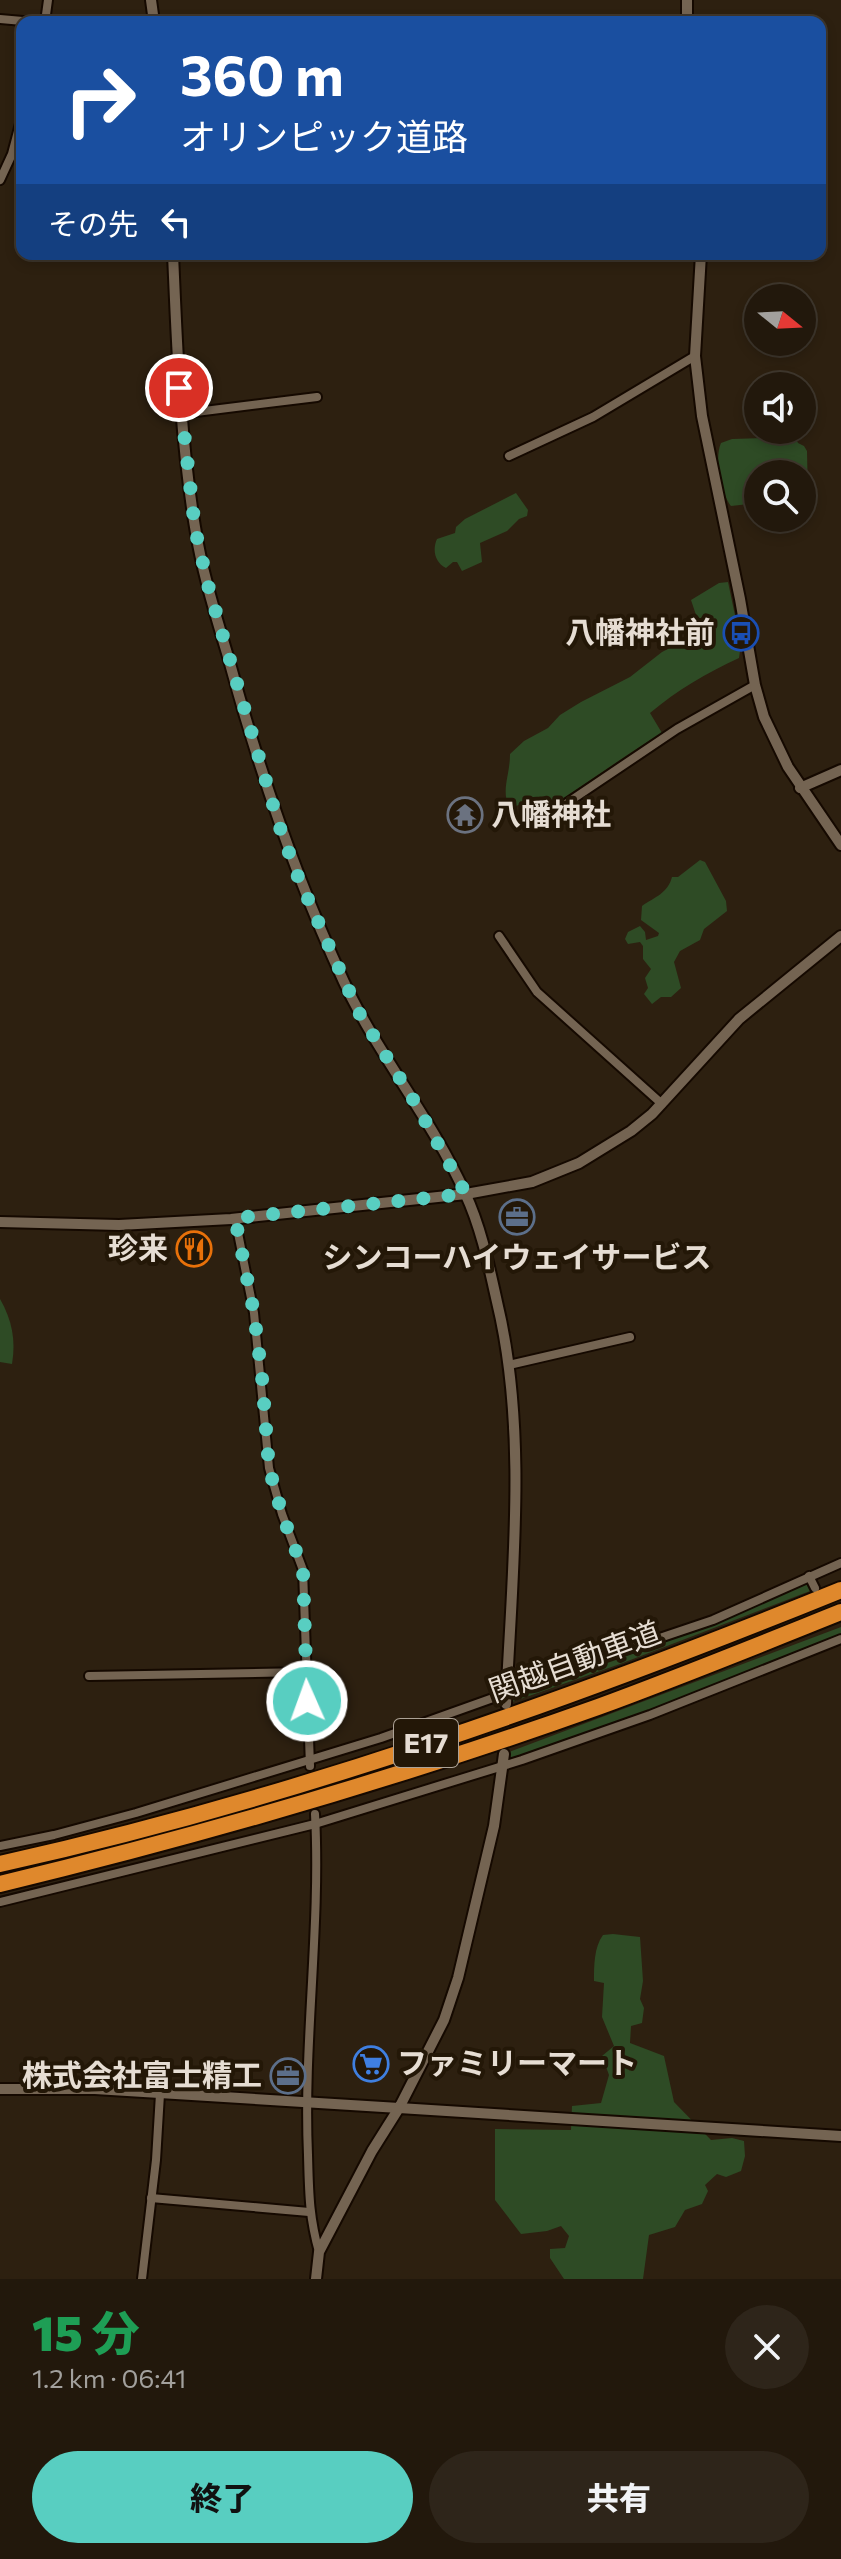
<!DOCTYPE html>
<html lang="ja">
<meta charset="utf-8">
<style>
body{margin:0;font-family:Commissioner,"Noto Sans JP",sans-serif;background:#2e251a;color:#f1f3f6;height:100vh;display:flex;flex-direction:column;font-size:30px;white-space:nowrap}
*{box-sizing:border-box;margin:0}
p{font-size:26px;color:#a2a09d}
.icon{flex:none;width:44px;height:44px;fill:none;stroke:currentColor;stroke-width:2;stroke-linecap:round;stroke-linejoin:round}
.map{position:relative;height:2279px;overflow:hidden}
.drawer{display:flex;flex-direction:column;background:#22180c;flex:1}
.drawer>*{flex:none}
.guide{position:absolute;left:16px;top:16px;width:810px;height:244px;border-radius:16px;box-shadow:0 4px 12px #0003,0 0 0 2px #3f372d;background:#1a4fa0;color:#fff;overflow:hidden}
.needle{width:52px;rotate:108deg}
.buttons{position:absolute;left:744px;top:284px;display:grid;gap:16px}
.buttons a{display:grid;place-items:center;width:72px;height:72px;border-radius:50%;background:#22180c;box-shadow:0 4px 12px #0003,0 0 0 2px #3f372d;font-size:40px}
.pin{position:absolute;display:grid;place-items:center;width:68px;height:68px;color:#fff;margin:-34px;border:4px solid #fff;border-radius:50%;box-shadow:0 2px 8px #0007}
.me{position:absolute;width:88px;margin:-44px;rotate:358deg;stroke-linejoin:round;filter:drop-shadow(0 0 6px #0008)}
.turn{display:flex;align-items:center;gap:28px;height:168px;padding:0 32px;font-size:36px}
.turn .icon{width:104px;height:104px;stroke-width:2.5}
.turn b{display:block;font-size:56px;line-height:68px}
.then{display:flex;align-items:center;height:76px;padding:0 32px;background:#0003;gap:16px;font-size:30px}
.round{display:grid;place-items:center;flex:none;width:84px;height:84px;border-radius:42px;background:#2e251a}
.overview{display:flex;align-items:center;justify-content:space-between;height:136px;padding:0 32px}
h1{font-size:48px;font-weight:800;line-height:60px;color:#1e9e55}
.button{display:flex;gap:16px;margin-top:auto;padding:16px 32px}
.button a{flex:1;height:92px;border-radius:48px;background:#58cec1;color:#111;font-size:32px;font-weight:800;line-height:92px;text-align:center}
.button a+a{background:#2e251a;color:#f1f3f6}
.map>svg:first-child{display:block}
.green{fill:#2e4b25}
.lines{fill:none;stroke-linecap:round;stroke-linejoin:round}
.minor-casing{stroke:#150900;stroke-width:12}
.tertiary-casing{stroke:#150900;stroke-width:14}
.motorway-casing{stroke:#150900;stroke-width:20}
.minor{stroke:#746452;stroke-width:8}
.tertiary{stroke:#746452;stroke-width:10}
.motorway{stroke:#df882c;stroke-width:16}
.route{stroke:#58cec1;stroke-width:14;stroke-dasharray:0 25.2}
.labels{text-anchor:middle;stroke-width:8;stroke-linejoin:round;paint-order:stroke}
.shield{fill:#231707;stroke:#aca296;stroke-width:2}
.shield-label{font-size:28px;font-weight:bold;fill:#e6ddd3}
.poi-label{font-size:30px;font-weight:bold;fill:#e6ddd3;stroke:#231707;text-anchor:end}
.street-label{font-size:30px;fill:#e6ddd3;stroke:#231707}
</style>
<div class="map">
<svg width="841" height="2279" viewBox="0 0 841 2279">
<rect width="100%" height="100%" fill="#2d2010"/>
<g class="green">
<path d="M795 437 798 443 804 446 807 451 808 498 802 499V474H758V503L731 506C721 493 714 458 721 443L732 439Z"/>
<path d="M516 493 528 510 527 516 519 519 507 531 480 543 482 562 462 571 457 562H453L446 568C435 563 432 550 437 539L455 533 456 527 465 519Z"/>
<path d="M728 582 741 644 739 658C708 672 676 691 650 713L662 733C620 758 582 788 539 813L528 801 509 809C501 788 510 776 510 754L524 741 548 728 560 715 581 702 630 677 662 652 705 630 696 615 691 600 719 583Z"/>
<path d="M700 860 705 862 726 901 727 911 704 929 700 940 680 951 674 962 681 988 671 997H661L652 1004 644 994 648 988 645 978 651 969 643 959V946L640 942 628 944 625 939 628 932 640 926 645 932 646 940 658 936 659 933 641 920 642 906C655 897 668 893 672 877H678Z"/>
<path d="M0 1299C12 1320 16 1340 12 1364L0 1362Z"/>
<path d="M802 1584 807 1585 810 1591 620 1664 512 1702 514 1695 521 1690 717 1622Z"/>
<path d="M841 1627V1635L652 1709 511 1758 509 1752Z"/>
<path d="M613 1934 640 1937 643 1981 640 1999 644 2008 642 2023 631 2026 630 2043 664 2056 674 2102 711 2140 732 2138 744 2141 745 2156 741 2171 726 2177 717 2174 705 2185 708 2191 702 2204 685 2210 675 2227 649 2235 643 2279H564L550 2258V2249L565 2248 569 2236 561 2226 547 2231 521 2234 495 2200V2129L571 2130 572 2106 601 2103 609 2075 602 2056 614 2046 602 2017 604 1983 594 1981C594 1966 594 1947 603 1935Z"/>
</g>
<g class="lines">
<defs>
<g id="minor">
<path d="M0 19 34 22"/>
<path d="M45 22 48 0"/>
<path d="M0 180 12 154 22 116"/>
<path d="M180 414 317 397"/>
<path d="M509 456 593 417 695 356"/>
<path d="M567 803 677 729 755 685"/>
<path d="M499 936 537 992 662 1104"/>
<path d="M235 1218 254 1313 269 1468 282 1514 303 1570 310 1766"/>
<path d="M509 1365 630 1337"/>
<path d="M809 1576 815 1588"/>
<path d="M89 1676 306 1672"/>
<path d="M315 1814C321 1928 303 2042 308 2155 309 2192 309 2216 319 2252"/>
<path d="M0 1846 54 1835 136 1813 381 1738 507 1693 535 1680 713 1620 841 1563"/>
<path d="M0 1902 315 1824 522 1760 650 1715 841 1639"/>
<path d="M151 2198 309 2212"/>
<path d="M142 2279 156 2160 160 2094"/>
</g>
<g id="tertiary">
<path d="M151 0 154 22"/>
<path d="M687 0V22"/>
<path d="M173 254C177 345 180 437 195 527 202 572 216 616 229 660 259 770 296 878 344 982 378 1055 432 1119 465 1193 481 1227 489 1266 497 1302 528 1430 512 1575 506 1704"/>
<path d="M701 254 695 356 702 416 740 599 755 685 764 717 788 767 841 845"/>
<path d="M800 788 841 770"/>
<path d="M0 1222 119 1225 231 1219 466 1194 532 1182 579 1163 631 1131 652 1114 739 1019 841 936"/>
<path d="M0 2089H95L399 2108 444 2020 458 1978 494 1826 504 1754"/>
<path d="M316 2279 319 2252 372 2151 399 2108 841 2136"/>
</g>
<g id="motorway">
<path d="M0 1864C288 1800 568 1701 841 1590"/>
<path d="M0 1884C202 1835 402 1777 598 1707 680 1677 761 1644 841 1612"/>
</g>
</defs>
<use href="#minor" class="minor-casing"/>
<use href="#tertiary" class="tertiary-casing"/>
<use href="#motorway" class="motorway-casing"/>
<use href="#minor" class="minor"/>
<use href="#tertiary" class="tertiary"/>
<use href="#motorway" class="motorway"/>
</g>
<g class="lines">
<path class="route" d="M179 388 195 529 209 589 279 825 296 872 358 1011 414 1101 466 1194 235 1218 254 1313 262 1377 269 1468 282 1514 303 1570 307 1701"/>
</g>
<defs>
<symbol id="bus-ring" viewBox="-11 -11 22 22"><circle r="9.5" fill="#231707" stroke="#1a4fb4" stroke-width="1.5"/><path d="M-5-6H5V4H4V6H2V4H-2V6H-4V4H-5ZM-3.5-4V0h7V-4ZM-3.5 1.2v1.5H-2V1.2ZM2 1.2v1.5H3.5V1.2Z" fill="#1a4fb4"/></symbol>
<symbol id="temple-ring" viewBox="-11 -11 22 22"><circle r="9.5" fill="#231707" stroke="#6b7280" stroke-width="1.5"/><path d="M0-6L5-2H3V0L6.5 2.5H4V6H1.5V3h-3V6H-4V2.5H-6.5L-3 0V-2H-5Z" fill="#6b7280"/></symbol>
<symbol id="office-ring" viewBox="-11 -11 22 22"><circle r="9.5" fill="#231707" stroke="#5c6f8a" stroke-width="1.5"/><path d="M-6-3h4V-5.5h4V-3h4V5H-6ZM-1-4.5V-3h2v-1.5ZM-6 0V1H6V0Z" fill="#5c6f8a"/></symbol>
<symbol id="restaurant-ring" viewBox="-11 -11 22 22"><circle r="9.5" fill="#231707" stroke="#e8710a" stroke-width="1.5"/><path d="M-5-6h1v4h1v-4h1v4h1v-4h1v5L-1.5 .5V6h-2V.5L-5-1ZM5-6V6H3V1.5H1.5Q1.5-4 5-6Z" fill="#e8710a"/></symbol>
<symbol id="supermarket-ring" viewBox="-11 -11 22 22"><circle r="9.5" fill="#231707" stroke="#3f7fe0" stroke-width="1.5"/><path d="M-6-5.5h2.5l.6 2H6L4.5 2H-2.5L-4.4-4H-6ZM-1.5 3.2a1.3 1.3 0 1 0 .1 0ZM3 3.2a1.3 1.3 0 1 0 .1 0Z" fill="#3f7fe0"/></symbol>
</defs>
<g fill-rule="evenodd">
<use href="#bus-ring" x="721" y="613" width="40" height="40"/>
<use href="#temple-ring" x="445" y="795" width="40" height="40"/>
<use href="#office-ring" x="497" y="1197" width="40" height="40"/>
<use href="#restaurant-ring" x="174" y="1229" width="40" height="40"/>
<use href="#supermarket-ring" x="351" y="2044" width="40" height="40"/>
<use href="#office-ring" x="268" y="2056" width="40" height="40"/>
</g>
<g class="labels">
<rect class="shield" x="394" y="1719" width="64" height="48" rx="6"/>
<g class="shield-label">
<text x="426" y="1753">E17</text>
</g>
<g class="poi-label">
<text x="715" y="643">八幡神社前</text>
<text x="491" y="825" text-anchor="start">八幡神社</text>
<text x="168" y="1259">珍来</text>
<text x="517" y="1268" text-anchor="middle">シンコーハイウェイサービス</text>
<text x="397" y="2074" text-anchor="start">ファミリーマート</text>
<text x="262" y="2086">株式会社富士精工</text>
</g>
<g class="street-label">
<text transform="translate(575 1662) rotate(-20)" y="10">関越自動車道</text>
</g>
</g>
</svg>
<div class="buttons">
<a><svg class="needle" viewBox="-14 -14 28 28"><path d="M0-13l5 13h-10z" fill="#e53935"/><path d="M0 13l5-13h-10z" fill="#a2a09d"/></svg></a>
<a><svg class="icon" aria-label="sound" viewBox="0 0 24 24"><path d="M4 9h4l5-4v14l-5-4H4zM17 9q2 3 0 6"/></svg></a>
<a><svg class="icon" aria-label="search" viewBox="0 0 24 24"><circle cx="10" cy="10" r="6"/><path d="M15 15l6 6"/></svg></a>
</div>
<div class="pin" style="left:179px;top:388px;background:#d93025"><svg class="icon" aria-label="arrive" viewBox="0 0 24 24"><path d="M6 21V4h12l-3 4 3 4H6"/></svg></div>
<svg class="me" style="left:307px;top:1701px" viewBox="-20 -20 40 40"><circle r="17" fill="#58cec1" stroke="#fff" stroke-width="3"/><path d="M0-11L8 9 0 5-8 9z" fill="#fff"/></svg>
<div class="guide">
<div class="turn"><svg class="icon" aria-label="right" viewBox="0 0 24 24"><path d="M7 20v-9h11M14 6l5 5-5 5"/></svg><div><b>360 m</b>オリンピック道路</div></div>
<div class="then">その先<svg class="icon" aria-label="left" viewBox="0 0 24 24"><path d="M17 20v-9H6M10 6l-5 5 5 5"/></svg></div>
</div>
</div>
<section class="drawer">
<div class="overview"><div><h1>15 分</h1><p>1.2 km · 06:41</p></div><a class="round"><svg class="icon" aria-label="close" viewBox="0 0 24 24"><path d="M6 6l12 12M18 6L6 18"/></svg></a></div>
<div class="button"><a>終了</a><a>共有</a></div>
</section>
